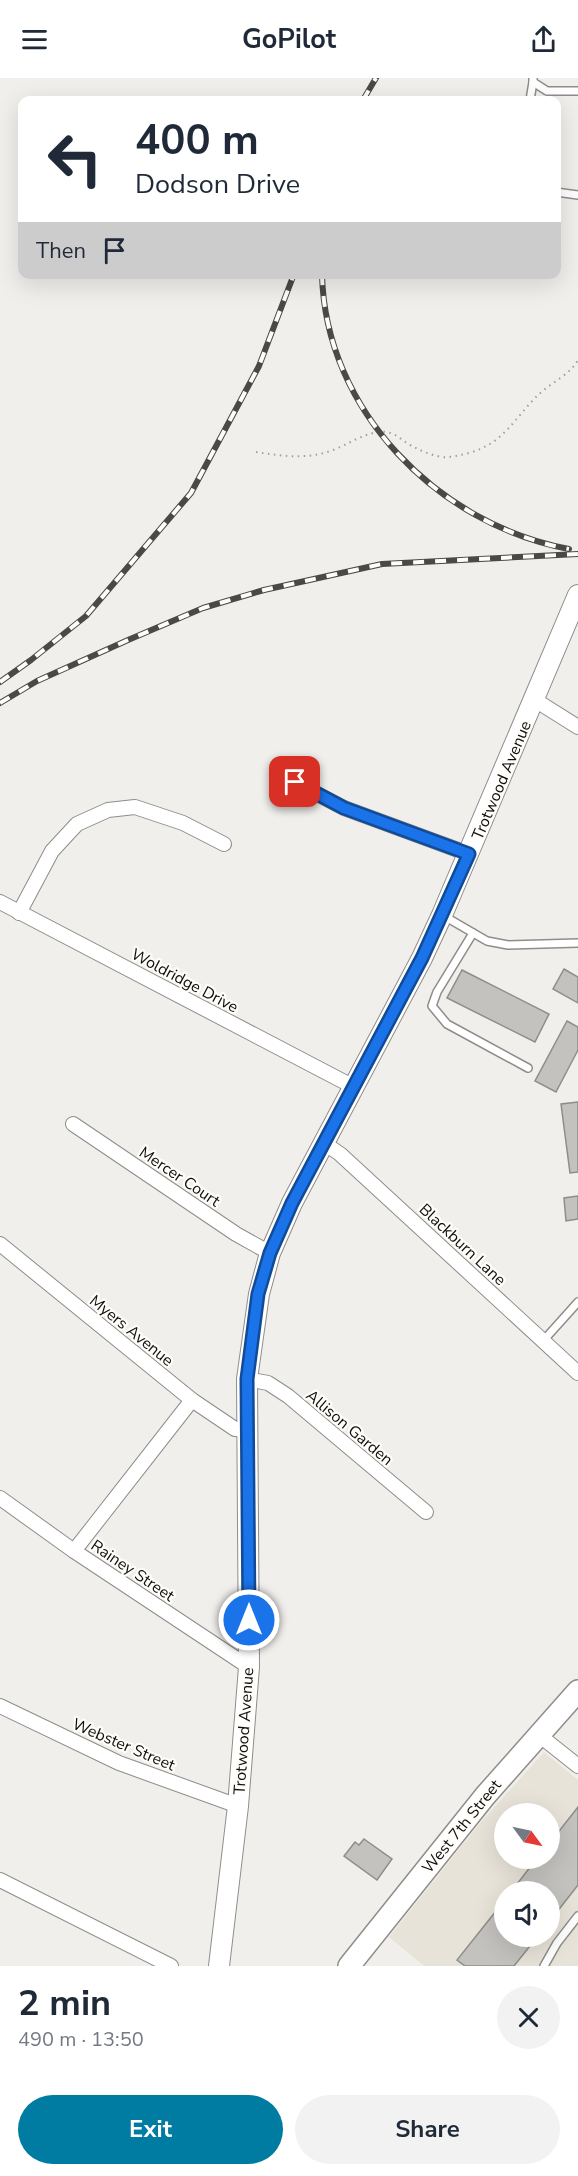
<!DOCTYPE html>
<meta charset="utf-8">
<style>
body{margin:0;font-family:"Nunito Sans",sans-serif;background:#f2f2f3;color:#1f2937;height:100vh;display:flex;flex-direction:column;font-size:22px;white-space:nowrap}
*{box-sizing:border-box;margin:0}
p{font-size:20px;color:#747a83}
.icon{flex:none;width:33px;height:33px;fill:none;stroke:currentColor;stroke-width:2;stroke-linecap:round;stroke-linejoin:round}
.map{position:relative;height:1888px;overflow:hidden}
.details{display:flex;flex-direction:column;background:#fff;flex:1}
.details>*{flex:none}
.hud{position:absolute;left:18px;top:18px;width:543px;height:183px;border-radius:12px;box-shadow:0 6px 24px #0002;background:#fff;color:#1f2937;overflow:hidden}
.needle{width:39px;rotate:123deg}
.tools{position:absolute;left:494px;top:1725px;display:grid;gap:12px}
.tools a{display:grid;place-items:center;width:66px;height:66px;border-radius:50%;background:#fff;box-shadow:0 6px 24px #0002;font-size:30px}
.pin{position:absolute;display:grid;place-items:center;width:51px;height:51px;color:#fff;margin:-26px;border-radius:12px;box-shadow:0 3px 9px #0006}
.me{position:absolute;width:66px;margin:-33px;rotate:0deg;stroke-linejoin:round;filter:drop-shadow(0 0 4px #0008)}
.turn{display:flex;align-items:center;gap:21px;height:126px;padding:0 18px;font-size:27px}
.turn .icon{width:78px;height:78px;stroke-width:2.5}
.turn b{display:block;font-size:42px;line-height:51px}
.then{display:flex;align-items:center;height:57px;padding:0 18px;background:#0003;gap:12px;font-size:22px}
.round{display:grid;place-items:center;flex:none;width:63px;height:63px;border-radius:32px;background:#f2f2f3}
.overview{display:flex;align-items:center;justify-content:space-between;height:102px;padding:0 18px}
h1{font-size:36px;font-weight:700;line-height:45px}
.action{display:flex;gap:12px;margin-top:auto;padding:12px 18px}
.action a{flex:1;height:69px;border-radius:36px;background:#007ba2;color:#fff;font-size:24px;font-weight:700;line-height:69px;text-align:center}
.action a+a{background:#f2f2f3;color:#1f2937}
header{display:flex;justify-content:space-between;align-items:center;height:78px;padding:0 18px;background:#fff;font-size:27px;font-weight:700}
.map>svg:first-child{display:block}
.built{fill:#e8e3d8;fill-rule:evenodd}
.building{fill:#c4c2bf;stroke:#8f8d8a;stroke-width:1.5}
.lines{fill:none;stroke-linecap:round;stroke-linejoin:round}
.lane-casing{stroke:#8f8d8a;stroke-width:10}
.street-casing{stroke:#8f8d8a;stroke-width:16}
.secondary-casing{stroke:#8f8d8a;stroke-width:22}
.primary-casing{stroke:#8f8d8a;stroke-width:24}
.path{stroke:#a19f9d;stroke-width:2;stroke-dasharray:1.5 4.5;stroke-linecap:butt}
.lane{stroke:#fff;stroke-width:7}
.street{stroke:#fff;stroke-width:14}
.secondary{stroke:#fff;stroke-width:20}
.primary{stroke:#fff;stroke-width:21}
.rail-casing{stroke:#4a4948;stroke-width:6}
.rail{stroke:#fffdf9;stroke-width:4;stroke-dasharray:11;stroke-linecap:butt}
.route-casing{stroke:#114b97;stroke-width:15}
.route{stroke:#1a73e8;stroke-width:10}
.labels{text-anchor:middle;stroke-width:4.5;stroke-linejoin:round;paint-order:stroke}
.street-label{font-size:16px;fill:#100f0e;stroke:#fffdf9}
</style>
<header><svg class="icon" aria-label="menu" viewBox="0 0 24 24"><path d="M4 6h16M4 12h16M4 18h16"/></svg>GoPilot<svg class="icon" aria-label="share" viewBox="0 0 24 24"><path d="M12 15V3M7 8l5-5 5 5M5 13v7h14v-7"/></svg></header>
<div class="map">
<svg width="578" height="1888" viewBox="0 0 578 1888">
<rect width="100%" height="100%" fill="#f1efec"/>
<path class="built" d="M544 1674 578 1702V1888H424L389 1859 480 1745ZM504 1736H549V1780H504ZM504 1814H549V1858H504Z"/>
<g class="building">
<path d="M564 891 578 899V925L553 911Z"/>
<path d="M462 892 549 936 535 964 447 920Z"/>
<path d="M567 943 578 949V972L556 1014 535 1003Z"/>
<path d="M578 1024V1094L570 1095 561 1026Z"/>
<path d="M578 1118V1141L566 1143 564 1120Z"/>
<path d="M578 1729V1807L549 1844V1814H511L537 1780H549V1766Z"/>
<path d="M364 1761 392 1781 377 1802 344 1778 355 1764 359 1767Z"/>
<path d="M504 1823V1858H538L514 1888H465L457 1882Z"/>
</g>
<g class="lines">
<defs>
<g id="lane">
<path d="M533 0V4L547 13H578"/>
<path d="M530 22 533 4"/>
<path d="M556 114 578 117"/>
<path d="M444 838 487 863 508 867 578 865"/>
<path d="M473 855 437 914 432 928 447 946 528 990"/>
<path d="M543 1263 578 1224"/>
<path d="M544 1888 557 1865 578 1838"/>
</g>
<g id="street">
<path d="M535 622 578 649"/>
<path d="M279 696 344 730 469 776"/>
<path d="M0 824 354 1009"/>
<path d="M19 835 52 773 77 746 108 732 135 729 183 745 224 766"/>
<path d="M73 1046 236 1156 270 1175"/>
<path d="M324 1065 340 1076 578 1295"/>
<path d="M0 1166 192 1322 235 1351 249 1352"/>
<path d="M247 1301 268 1305 288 1318 426 1434"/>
<path d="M0 1420 74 1473 249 1589"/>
<path d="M74 1473 192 1322"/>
<path d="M0 1628 119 1685 238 1728"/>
<path d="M539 1657 578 1688"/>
<path d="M0 1802 171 1888"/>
</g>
<path id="secondary" d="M219 1888 238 1728 249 1589 247 1301 259 1216 270 1175 292 1125 422 880 442 837 578 517"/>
<path id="primary" d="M349 1888 485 1718 578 1613"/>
</defs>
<use href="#lane" class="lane-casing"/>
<use href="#street" class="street-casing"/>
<use href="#secondary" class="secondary-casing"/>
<use href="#primary" class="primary-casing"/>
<path class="path" d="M256 374C282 378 308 382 333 372 349 366 362 356 379 354 394 352 400 362 412 368 421 373 431 377 442 379 451 380 460 377 469 375 504 365 513 342 537 318 550 305 570 297 578 282"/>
<use href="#lane" class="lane"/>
<use href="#street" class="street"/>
<use href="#secondary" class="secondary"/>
<use href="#primary" class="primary"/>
<defs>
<g id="rail">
<path d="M363 22 376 0"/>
<path d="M322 196C325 333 439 447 569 471"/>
<path d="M0 604 31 582 86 538 191 415 259 288 294 196"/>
<path d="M0 625 37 603 128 562 203 530 264 512 382 486 578 476"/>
</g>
</defs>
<use href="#rail" class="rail-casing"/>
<use href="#rail" class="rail"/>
</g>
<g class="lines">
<defs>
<path id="route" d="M249 1542 247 1301 258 1216 270 1175 292 1125 422 880 469 776 344 730 295 704"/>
</defs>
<use href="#route" class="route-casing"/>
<use href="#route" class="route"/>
</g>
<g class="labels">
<g class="street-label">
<text transform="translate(501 702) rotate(-67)" y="6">Trotwood Avenue</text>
<text transform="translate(185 902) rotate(28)" y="6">Woldridge Drive</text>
<text transform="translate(180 1098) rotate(34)" y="6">Mercer Court</text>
<text transform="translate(463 1166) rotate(43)" y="6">Blackburn Lane</text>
<text transform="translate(132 1252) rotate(39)" y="6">Myers Avenue</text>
<text transform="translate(350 1349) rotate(40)" y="6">Allison Garden</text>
<text transform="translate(133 1492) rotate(34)" y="6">Rainey Street</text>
<text transform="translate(243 1653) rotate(-86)" y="6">Trotwood Avenue</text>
<text transform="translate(124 1666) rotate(23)" y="6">Webster Street</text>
<text transform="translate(461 1748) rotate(-51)" y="6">West 7th Street</text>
</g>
</g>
</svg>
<div class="tools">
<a><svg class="needle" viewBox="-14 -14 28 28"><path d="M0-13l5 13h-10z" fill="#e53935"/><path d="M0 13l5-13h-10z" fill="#747a83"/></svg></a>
<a><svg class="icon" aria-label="sound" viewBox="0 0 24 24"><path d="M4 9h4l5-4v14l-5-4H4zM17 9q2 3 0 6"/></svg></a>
</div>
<div class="pin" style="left:295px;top:704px;background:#d93025"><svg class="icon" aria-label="arrive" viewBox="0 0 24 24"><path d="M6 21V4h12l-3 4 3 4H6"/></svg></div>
<svg class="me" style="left:249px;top:1542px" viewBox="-20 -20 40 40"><circle r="17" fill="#1a73e8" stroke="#fff" stroke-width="3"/><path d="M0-11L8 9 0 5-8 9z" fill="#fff"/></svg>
<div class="hud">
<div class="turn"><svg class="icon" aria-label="left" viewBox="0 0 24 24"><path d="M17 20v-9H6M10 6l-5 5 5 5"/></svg><div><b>400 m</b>Dodson Drive</div></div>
<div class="then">Then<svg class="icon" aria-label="arrive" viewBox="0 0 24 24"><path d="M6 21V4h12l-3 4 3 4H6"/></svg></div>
</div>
</div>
<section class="details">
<div class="overview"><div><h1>2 min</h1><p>490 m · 13:50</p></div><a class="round"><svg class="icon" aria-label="close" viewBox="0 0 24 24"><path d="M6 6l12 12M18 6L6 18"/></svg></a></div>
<div class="action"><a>Exit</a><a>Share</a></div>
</section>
